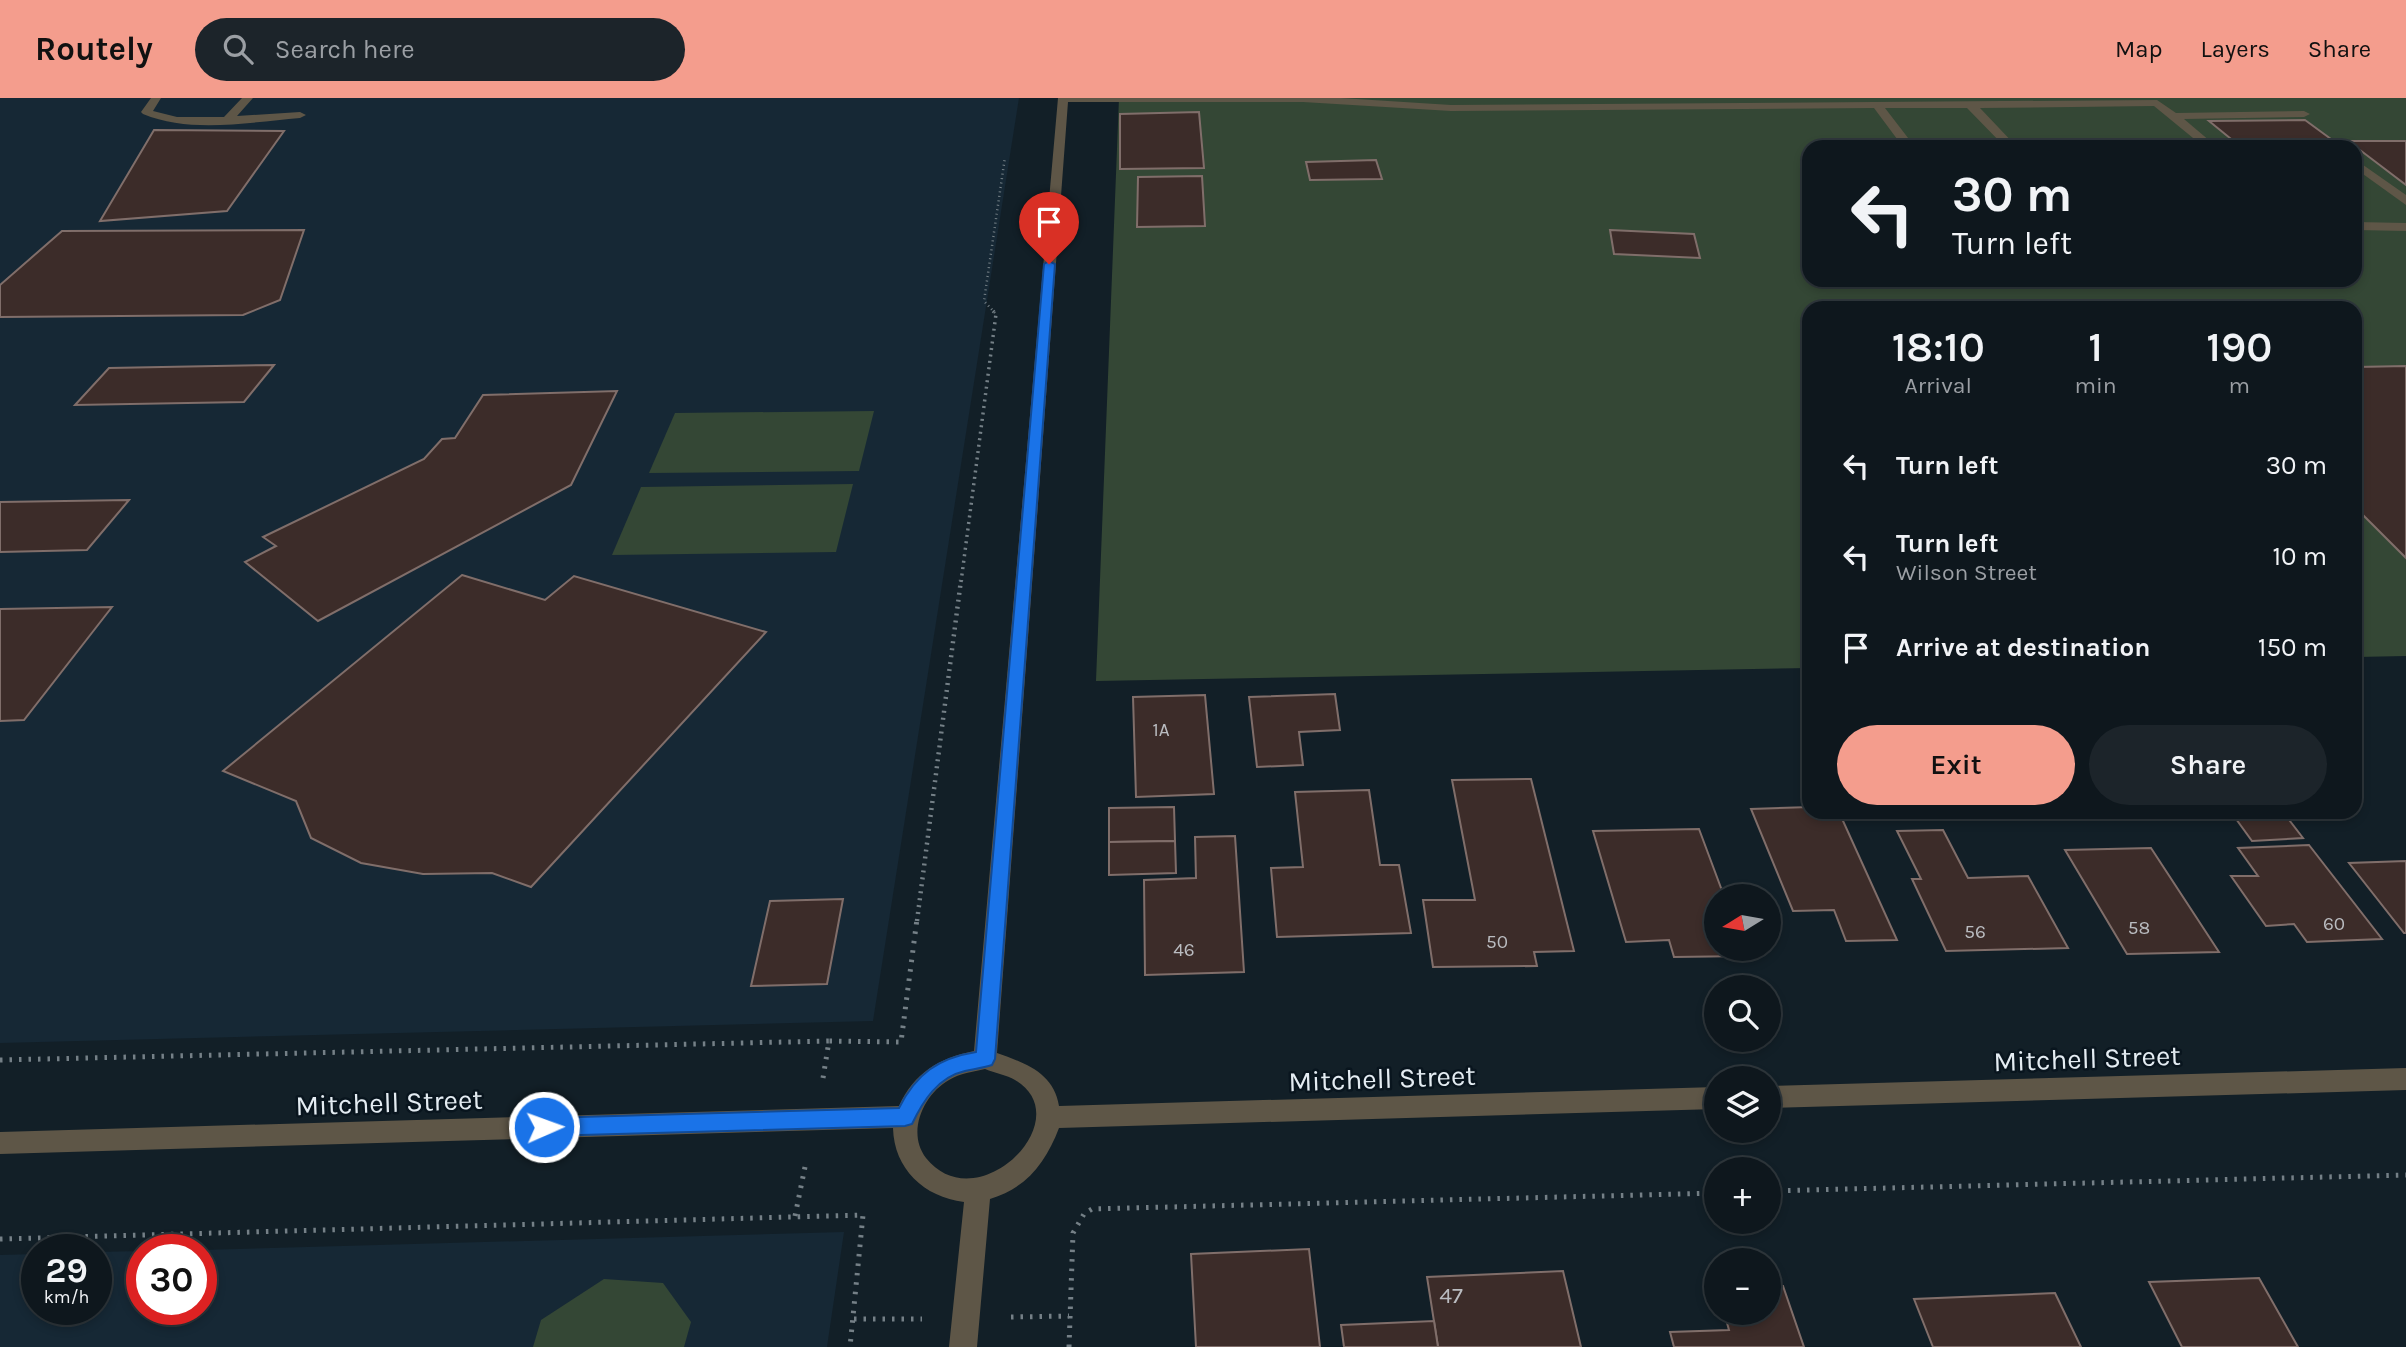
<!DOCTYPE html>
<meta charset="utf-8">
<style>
body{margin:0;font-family:Karla,sans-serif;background:#1c242a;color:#f1f3f6;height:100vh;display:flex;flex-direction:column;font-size:26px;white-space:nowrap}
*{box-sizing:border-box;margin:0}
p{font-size:23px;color:#9b9fa4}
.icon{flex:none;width:38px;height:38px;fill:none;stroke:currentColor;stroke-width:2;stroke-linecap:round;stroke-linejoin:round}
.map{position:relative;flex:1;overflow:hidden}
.drawer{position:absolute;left:1802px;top:203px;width:560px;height:518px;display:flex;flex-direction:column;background:#0e171d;border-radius:21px;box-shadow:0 4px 10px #0003,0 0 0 2px #2e363b}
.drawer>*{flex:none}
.guide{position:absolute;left:1802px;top:42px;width:560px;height:147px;border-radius:21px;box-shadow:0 4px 10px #0003,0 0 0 2px #2e363b;background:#0e171d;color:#f1f3f6;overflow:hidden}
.needle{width:46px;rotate:259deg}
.buttons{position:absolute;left:1704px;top:786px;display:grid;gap:14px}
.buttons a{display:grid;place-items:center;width:77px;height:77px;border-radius:50%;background:#0e171d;box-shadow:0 4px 10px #0003,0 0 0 2px #2e363b;font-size:35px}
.speed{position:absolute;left:21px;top:1136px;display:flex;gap:14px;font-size:35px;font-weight:700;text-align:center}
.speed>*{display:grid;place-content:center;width:91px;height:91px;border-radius:50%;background:#0e171d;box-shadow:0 4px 10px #0003,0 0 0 2px #2e363b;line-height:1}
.speed small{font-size:18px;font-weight:400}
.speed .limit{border:10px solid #d22;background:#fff;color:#111}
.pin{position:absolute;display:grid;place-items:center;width:60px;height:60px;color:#fff;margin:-72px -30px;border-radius:50% 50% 50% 0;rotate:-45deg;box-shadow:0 0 7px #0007}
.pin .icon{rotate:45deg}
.me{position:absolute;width:77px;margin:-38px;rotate:88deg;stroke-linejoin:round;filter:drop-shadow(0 0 5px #0008)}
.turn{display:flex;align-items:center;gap:24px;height:147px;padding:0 35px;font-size:32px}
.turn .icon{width:91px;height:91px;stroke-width:2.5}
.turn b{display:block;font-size:49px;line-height:60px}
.eta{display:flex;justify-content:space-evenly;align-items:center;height:119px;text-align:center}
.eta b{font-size:42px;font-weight:600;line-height:49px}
.primary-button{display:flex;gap:14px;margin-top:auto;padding:14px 35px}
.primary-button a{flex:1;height:80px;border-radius:42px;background:#f49d8d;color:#111;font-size:28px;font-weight:600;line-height:80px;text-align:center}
.primary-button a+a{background:#1c242a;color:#f1f3f6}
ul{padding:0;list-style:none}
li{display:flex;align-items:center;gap:21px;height:91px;padding:0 35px}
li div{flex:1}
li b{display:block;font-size:26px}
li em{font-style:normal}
header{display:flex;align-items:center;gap:42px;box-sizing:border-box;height:98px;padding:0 35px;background:#f49d8d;color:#111}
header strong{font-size:33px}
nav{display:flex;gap:38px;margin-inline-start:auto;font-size:24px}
.search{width:490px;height:63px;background:#1c242a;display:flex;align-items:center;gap:18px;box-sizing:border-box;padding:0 24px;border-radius:38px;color:#9b9fa4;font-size:26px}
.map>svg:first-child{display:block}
.built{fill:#162835}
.green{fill:#344735;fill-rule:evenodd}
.building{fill:#3c2c29;stroke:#806e6a;stroke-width:2}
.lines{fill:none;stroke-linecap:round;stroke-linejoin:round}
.path-far3{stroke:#758087;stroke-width:2.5;stroke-dasharray:1 3.5;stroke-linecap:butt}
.path-far2{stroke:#758087;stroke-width:3.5;stroke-dasharray:2 4.5;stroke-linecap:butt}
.path-far1{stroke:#758087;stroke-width:4.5;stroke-dasharray:2 5;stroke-linecap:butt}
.path{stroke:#758087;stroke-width:5;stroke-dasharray:2.5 7;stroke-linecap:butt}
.service{fill:#5e5647;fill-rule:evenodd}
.minor{fill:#5e5647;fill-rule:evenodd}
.route{fill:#1a73e8;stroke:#114b97;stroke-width:2}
.labels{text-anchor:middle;stroke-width:5;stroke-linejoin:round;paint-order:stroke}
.number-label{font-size:19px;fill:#babcc0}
.near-number-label{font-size:23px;fill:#babcc0}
.near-street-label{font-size:28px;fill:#e4ecf2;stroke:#09151e}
</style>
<header>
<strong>Routely</strong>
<div class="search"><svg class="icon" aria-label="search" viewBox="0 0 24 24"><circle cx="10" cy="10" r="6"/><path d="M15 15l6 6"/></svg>Search here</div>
<nav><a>Map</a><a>Layers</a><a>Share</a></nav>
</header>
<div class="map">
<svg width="2406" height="1249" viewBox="0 0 2406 1249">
<rect width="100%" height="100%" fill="#121f27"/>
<g class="built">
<path d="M0 0H1019L873 923 0 945Z"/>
<path d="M844 1134 827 1249H0V1157L37 1156V1211H96V1154L142 1153V1211H201V1152Z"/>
</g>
<g class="green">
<path d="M1119 0H2406V558L2356 559V210H1810L1809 570 1096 583ZM1810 49H2356V182H1810Z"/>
<path d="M874 313 859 373 649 375 675 315Z"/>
<path d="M853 386 836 454 612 457 641 389Z"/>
<path d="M604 1181 663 1185 691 1224 684 1249H533L541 1222Z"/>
</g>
<g class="building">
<path d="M1199 14 1204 70 1120 71V16Z"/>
<path d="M2305 22 2335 44 2236 45 2209 23Z"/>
<path d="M154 32 284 33 227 113 100 123Z"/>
<path d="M2346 43H2406V87L2356 49Z"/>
<path d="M1376 62 1382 81 1310 82 1306 64Z"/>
<path d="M1202 78 1205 128 1137 129 1138 79Z"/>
<path d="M304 132 280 202 243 217 0 219V187L62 133Z"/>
<path d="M1610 132 1694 136 1700 160 1614 156Z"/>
<path d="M274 267 244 304 75 307 109 270Z"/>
<path d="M2406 268V460L2356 410V269Z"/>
<path d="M617 293 571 387 318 523 245 464 276 448 263 439 424 361 442 341 455 340 483 297Z"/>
<path d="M129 402 87 452 0 454V404Z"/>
<path d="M462 477 545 502 574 478 766 534 531 789 492 775 423 776 361 765 311 740 296 703 223 673Z"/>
<path d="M112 509 24 622 0 623V511Z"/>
<path d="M1335 596 1340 632 1299 634 1303 667 1257 669 1249 599Z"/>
<path d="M1205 597 1214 696 1136 699 1133 599Z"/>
<path d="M1531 681 1574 853 1534 854 1537 868 1433 869 1423 802H1475L1452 682Z"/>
<path d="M1369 692 1380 767H1399L1411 835 1277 839 1271 770 1303 769 1295 694Z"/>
<path d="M1174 709 1175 743 1109 744V710Z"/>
<path d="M1810 709V714H1839L1897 842 1846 843 1834 812 1793 813 1751 711Z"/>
<path d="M2231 714H2283L2303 740 2252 743Z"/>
<path d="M1699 731 1724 798H1717V850H1744L1746 858 1674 859 1669 842 1626 844 1593 733Z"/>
<path d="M1943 732 1968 780 2028 778 2068 850 1946 853 1912 781H1921L1897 733Z"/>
<path d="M1235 738 1244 874 1145 877 1144 782 1196 780 1195 739Z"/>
<path d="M1175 743 1176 775 1109 777V744Z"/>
<path d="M2309 747 2382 841 2307 844 2294 826 2266 828 2231 778H2258L2238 750Z"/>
<path d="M2151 750 2219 854 2127 856 2065 752Z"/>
<path d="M2406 763V835H2404L2349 765Z"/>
<path d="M843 801 827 886 751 888 770 803Z"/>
<path d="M1309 1151 1320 1249H1196L1191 1156Z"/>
<path d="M1563 1173 1581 1249H1438L1427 1179Z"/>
<path d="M2259 1180 2298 1249H2182L2149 1184Z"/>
<path d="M1769 1188H1783L1804 1249H1674L1670 1234 1729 1232 1724 1214H1769Z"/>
<path d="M2055 1195 2081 1249H1933L1914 1201Z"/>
<path d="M1434 1223 1438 1249H1344L1341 1227Z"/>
</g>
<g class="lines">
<path class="path-far3" d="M995 215 984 203 1005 59"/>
<path class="path-far2" d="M961 484 996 216 993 213"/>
<path class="path-far1" d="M917 823 961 482"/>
<g class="path">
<path d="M0 962 829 943"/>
<path d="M823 980 829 943 901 944 917 821"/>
<path d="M1769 1093 2406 1077"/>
<path d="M795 1118 806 1064"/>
<path d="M0 1141 863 1117 850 1249"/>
<path d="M1011 1219 1069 1218"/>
<path d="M854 1221H922"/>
<path d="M1069 1249 1073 1135 1084 1116 1092 1111 1717 1095"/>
</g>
<path class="service" d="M151 0H161L153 13 177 19H224L242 0H253L237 18 300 14 306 17 300 20C250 24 191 36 143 16L141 14Z"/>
<g class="minor">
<path d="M1058 0H1341L1451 7 2157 2 2176 15 2304 13 2310 16 2304 19 2184 21 2217 49H2204L2154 8 1980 10 2017 49H2005L1967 10H1885L1915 49H1903L1874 10 1451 13 1303 4H1068L997 955C1025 965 1054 975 1059 1008L1717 989V1011L1059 1030C1046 1064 1027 1090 990 1101L977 1249H949L964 1104C924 1099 894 1071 893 1030L0 1056V1034L899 1008C914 975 939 960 974 953ZM985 971C995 975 1007 977 1015 982 1081 1021 977 1124 926 1060 906 1034 924 996 949 982 960 975 973 974 985 971Z"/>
<path d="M2356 62 2406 97V107L2356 71Z"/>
<path d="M2356 124 2406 125V133L2356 132Z"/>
<path d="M2406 970V992L1769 1010V988Z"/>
</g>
</g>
<path class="route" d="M1049 163 1055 166 995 961 992 967C983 970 974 971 965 973 938 979 923 1003 912 1026L905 1028 544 1038 537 1036 534 1029 537 1023 544 1020 899 1010C916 976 938 960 976 954L1044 166Z"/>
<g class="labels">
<g class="number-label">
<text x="1161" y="638">1A</text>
<text x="2334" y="832">60</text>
<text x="2139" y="836">58</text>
<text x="1975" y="840">56</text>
<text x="1497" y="850">50</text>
<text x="1184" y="858">46</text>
</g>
<g class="near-number-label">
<text x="1451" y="1205">47</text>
</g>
<g class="near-street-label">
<text transform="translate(2087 960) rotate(-2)" y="10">Mitchell Street</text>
<text transform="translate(1382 980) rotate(-2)" y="10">Mitchell Street</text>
<text transform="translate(389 1004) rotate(-2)" y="10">Mitchell Street</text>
</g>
</g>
</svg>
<div class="buttons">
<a><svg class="needle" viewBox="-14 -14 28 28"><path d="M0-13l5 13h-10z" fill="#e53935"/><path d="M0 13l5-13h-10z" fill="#9b9fa4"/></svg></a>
<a><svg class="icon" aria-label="search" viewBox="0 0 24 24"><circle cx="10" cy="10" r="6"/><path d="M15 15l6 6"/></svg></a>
<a><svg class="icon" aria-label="layers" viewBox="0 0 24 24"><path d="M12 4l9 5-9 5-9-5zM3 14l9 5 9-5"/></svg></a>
<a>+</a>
<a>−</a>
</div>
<div class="speed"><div>29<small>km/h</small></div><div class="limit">30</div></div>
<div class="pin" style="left:1049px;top:166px;background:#d93025"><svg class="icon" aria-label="arrive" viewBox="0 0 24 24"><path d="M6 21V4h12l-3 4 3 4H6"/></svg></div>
<svg class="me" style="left:544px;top:1029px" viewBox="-20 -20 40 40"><circle r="17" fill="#1a73e8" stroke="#fff" stroke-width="3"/><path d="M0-11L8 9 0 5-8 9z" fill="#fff"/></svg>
<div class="guide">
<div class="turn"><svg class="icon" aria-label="left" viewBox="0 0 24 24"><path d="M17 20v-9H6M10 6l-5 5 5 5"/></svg><div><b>30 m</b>Turn left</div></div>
</div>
<section class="drawer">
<div class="eta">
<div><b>18:10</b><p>Arrival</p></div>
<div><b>1</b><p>min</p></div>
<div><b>190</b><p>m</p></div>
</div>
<ul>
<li><svg class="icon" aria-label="left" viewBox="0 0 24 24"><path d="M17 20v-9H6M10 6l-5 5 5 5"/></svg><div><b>Turn left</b></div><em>30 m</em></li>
<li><svg class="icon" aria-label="left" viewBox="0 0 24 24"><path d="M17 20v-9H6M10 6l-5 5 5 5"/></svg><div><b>Turn left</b><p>Wilson Street</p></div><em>10 m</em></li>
<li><svg class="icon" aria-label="arrive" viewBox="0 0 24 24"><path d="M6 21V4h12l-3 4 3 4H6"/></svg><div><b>Arrive at destination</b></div><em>150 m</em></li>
</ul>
<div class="primary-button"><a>Exit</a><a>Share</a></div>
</section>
</div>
